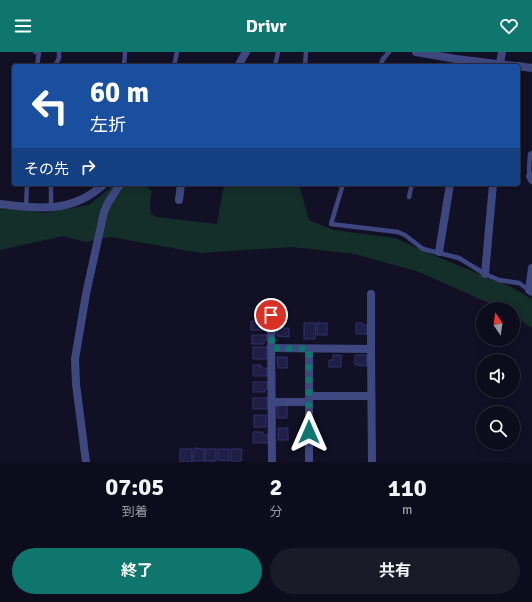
<!DOCTYPE html>
<html lang="ja">
<meta charset="utf-8">
<style>
body{margin:0;font-family:Signika,"Noto Sans JP",sans-serif;background:#1b1a29;color:#f1f3f6;height:100vh;display:flex;flex-direction:column;font-size:15px;white-space:nowrap}
*{box-sizing:border-box;margin:0}
p{font-size:13px;color:#9a9ba3}
.icon{flex:none;width:22px;height:22px;fill:none;stroke:currentColor;stroke-width:2;stroke-linecap:round;stroke-linejoin:round}
.map{position:relative;height:410px;overflow:hidden}
.drawer{display:flex;flex-direction:column;background:#0d0c1c;flex:1}
.drawer>*{flex:none}
.hud{position:absolute;left:12px;top:12px;width:508px;height:122px;border-radius:4px;box-shadow:0 2px 10px #0003,0 0 0 1px #2d2c3b;background:#1a4fa0;color:#fff;overflow:hidden}
.needle{width:26px;rotate:347deg}
.buttons{position:absolute;left:476px;top:250px;display:grid;gap:8px}
.buttons a{display:grid;place-items:center;width:44px;height:44px;border-radius:50%;background:#0d0c1c;box-shadow:0 2px 10px #0003,0 0 0 1px #2d2c3b;font-size:20px}
.pin{position:absolute;display:grid;place-items:center;width:34px;height:34px;color:#fff;margin:-17px;border:2px solid #fff;border-radius:50%;box-shadow:0 1px 4px #0007}
.me{position:absolute;width:44px;margin:-22px;rotate:0deg;stroke-linejoin:round;filter:drop-shadow(0 0 3px #0008)}
.turn{display:flex;align-items:center;gap:14px;height:84px;padding:0 12px;font-size:18px}
.turn .icon{width:52px;height:52px;stroke-width:2.5}
.turn b{display:block;font-size:28px;line-height:34px}
.then{display:flex;align-items:center;height:38px;padding:0 12px;background:#0003;gap:8px;font-size:15px}
.eta{display:flex;justify-content:space-evenly;align-items:center;height:68px;text-align:center}
.eta b{font-size:24px;font-weight:700;line-height:28px}
.button{display:flex;gap:8px;margin-top:auto;padding:8px 12px}
.button a{flex:1;height:46px;border-radius:24px;background:#0f766e;color:#fff;font-size:16px;font-weight:700;line-height:46px;text-align:center}
.button a+a{background:#1b1a29;color:#f1f3f6}
header{display:flex;justify-content:space-between;align-items:center;height:52px;padding:0 12px;background:#0f766e;color:#fff;font-size:18px;font-weight:700}
.map>svg:first-child{display:block}
.green{fill:#142e29}
.building{fill:#1f1e45;stroke:#34316f}
.lines{fill:none;stroke-linecap:round;stroke-linejoin:round}
.service{stroke:#3f4781;stroke-width:4.5}
.minor{stroke:#3f4781;stroke-width:8}
.route{stroke:#0f766e;stroke-width:7;stroke-dasharray:0 12.6}
</style>
<header><svg class="icon" aria-label="menu" viewBox="0 0 24 24"><path d="M4 6h16M4 12h16M4 18h16"/></svg>Drivr<svg class="icon" aria-label="heart" viewBox="0 0 24 24"><path d="M12 20l-8-8c-3-5 5-10 8-4 3-6 11-1 8 4z"/></svg></header>
<div class="map">
<svg width="532" height="410" viewBox="0 0 532 410">
<rect width="100%" height="100%" fill="#111025"/>
<path class="green" d="M115 132 144 133 152 139 150 151 151 162 157 165 217 172 224 132H299L309 168 334 178 395 186 433 203 509 234 532 247V276L513 264V257H502L419 220 355 202 292 195 201 201 110 185 85 190 63 184 0 198V155L43 161 89 153Z"/>
<g class="building">
<path d="M264 268V278H251V269Z"/>
<path d="M277 271 284 272 283 276H289V285L277 284Z"/>
<path d="M304 271H316L315 287H304Z"/>
<rect x="317" y="271" width="10" height="12"/>
<path d="M356 271H363V273H367V282H356Z"/>
<path d="M252 283H267V288H264V292H252Z"/>
<rect x="253" y="295" width="14" height="12"/>
<path d="M333 303H341V315H329V308H333Z"/>
<path d="M355 303H367L366 314 355 313Z"/>
<path d="M277 305H287V316H278Z"/>
<path d="M253 313H261V316H267V324H253Z"/>
<path d="M253 330H268V336L265 337V340H253Z"/>
<rect x="253" y="346" width="14" height="11"/>
<path d="M287 353V366H277V354Z"/>
<rect x="254" y="363" width="12" height="12"/>
<rect x="278" y="376" width="10" height="12"/>
<path d="M253 380H263V383H268V391H253Z"/>
<path d="M194 396 204 397V409H193Z"/>
<rect x="180" y="397" width="12" height="13"/>
<rect x="205" y="397" width="11" height="12"/>
<path d="M218 397H229V409L218 408Z"/>
<path d="M231 397H242L241 409H231Z"/>
</g>
<g class="lines">
<g class="service">
<path d="M35 0H39L37 14"/>
<path d="M55 14 59 6V0"/>
<path d="M124 14 125 0"/>
<path d="M174 14 177 0"/>
<path d="M275 14 278 0"/>
<path d="M305 14 306 0"/>
<path d="M380 14 383 7 389 0"/>
<path d="M530 124 529 117 530 102 532 101"/>
<path d="M51 132V155"/>
<path d="M343 132 331 172 398 180 405 183 423 197 459 206 485 222 499 228 519 231 529 238"/>
<path d="M409 145 412 132"/>
<path d="M26 156 27 132"/>
</g>
<g class="minor">
<path d="M416 0 456 7 515 14"/>
<path d="M500 11 502 0"/>
<path d="M238 14 246 0"/>
<path d="M518 14 532 16"/>
<path d="M530 124 532 128"/>
<path d="M179 148 181 132"/>
<path d="M0 152C40 157 73 161 104 132"/>
<path d="M439 200 450 132"/>
<path d="M532 216 529 238 532 240"/>
<path d="M485 222 493 132"/>
<path d="M271 263 272 410"/>
<path d="M271 296 371 297V242"/>
<path d="M309 297V410"/>
<path d="M371 297 372 410"/>
<path d="M309 344H371"/>
<path d="M272 350H309"/>
<path d="M86 410 76 332 75 307 86 242 104 160 108 151 120 132"/>
</g>
</g>
<g class="lines">
<path class="route" d="M271 263 272 296 309 297V380"/>
</g>
</svg>
<div class="buttons">
<a><svg class="needle" viewBox="-14 -14 28 28"><path d="M0-13l5 13h-10z" fill="#e53935"/><path d="M0 13l5-13h-10z" fill="#9a9ba3"/></svg></a>
<a><svg class="icon" aria-label="sound" viewBox="0 0 24 24"><path d="M4 9h4l5-4v14l-5-4H4zM17 9q2 3 0 6"/></svg></a>
<a><svg class="icon" aria-label="search" viewBox="0 0 24 24"><circle cx="10" cy="10" r="6"/><path d="M15 15l6 6"/></svg></a>
</div>
<div class="pin" style="left:271px;top:263px;background:#d93025"><svg class="icon" aria-label="arrive" viewBox="0 0 24 24"><path d="M6 21V4h12l-3 4 3 4H6"/></svg></div>
<svg class="me" style="left:309px;top:380px" viewBox="-20 -20 40 40"><path d="M0-17L14 15 0 8-14 15z" fill="#0f766e" stroke="#fff" stroke-width="4"/></svg>
<div class="hud">
<div class="turn"><svg class="icon" aria-label="left" viewBox="0 0 24 24"><path d="M17 20v-9H6M10 6l-5 5 5 5"/></svg><div><b>60 m</b>左折</div></div>
<div class="then">その先<svg class="icon" aria-label="right" viewBox="0 0 24 24"><path d="M7 20v-9h11M14 6l5 5-5 5"/></svg></div>
</div>
</div>
<section class="drawer">
<div class="eta">
<div><b>07:05</b><p>到着</p></div>
<div><b>2</b><p>分</p></div>
<div><b>110</b><p>m</p></div>
</div>
<div class="button"><a>終了</a><a>共有</a></div>
</section>
